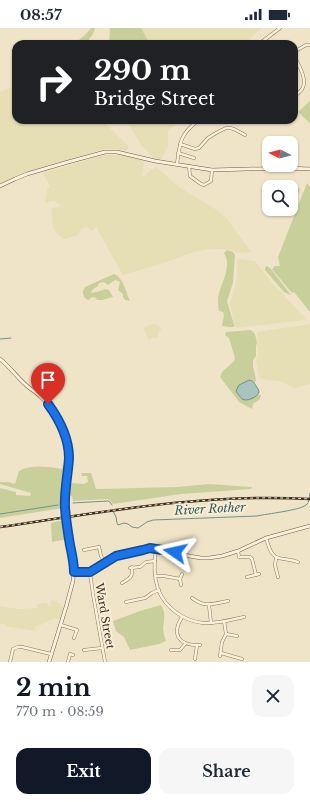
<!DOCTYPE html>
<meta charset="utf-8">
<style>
body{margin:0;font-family:"Libre Baskerville",serif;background:#f6f6f7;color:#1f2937;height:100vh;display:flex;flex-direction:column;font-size:15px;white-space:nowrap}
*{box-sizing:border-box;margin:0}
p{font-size:13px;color:#747a83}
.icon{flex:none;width:22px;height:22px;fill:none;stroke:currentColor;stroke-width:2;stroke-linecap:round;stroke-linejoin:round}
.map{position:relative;height:634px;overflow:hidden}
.sheet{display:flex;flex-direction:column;background:#fff;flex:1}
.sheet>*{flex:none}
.top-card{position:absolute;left:12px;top:12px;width:286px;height:84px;border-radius:12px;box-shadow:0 1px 3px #0004;background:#202124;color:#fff;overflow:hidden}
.needle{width:26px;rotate:276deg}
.controls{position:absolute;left:262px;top:108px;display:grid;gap:8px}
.controls a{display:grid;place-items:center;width:36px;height:36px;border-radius:8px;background:#fff;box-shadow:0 1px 3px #0004;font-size:20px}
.pin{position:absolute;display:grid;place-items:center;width:34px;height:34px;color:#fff;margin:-41px -17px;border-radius:50% 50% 50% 0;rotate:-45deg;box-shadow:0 0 4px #0007}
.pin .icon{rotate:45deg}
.me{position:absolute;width:44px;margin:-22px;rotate:281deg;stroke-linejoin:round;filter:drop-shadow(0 0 3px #0008)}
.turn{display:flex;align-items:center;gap:14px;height:84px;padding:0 16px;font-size:18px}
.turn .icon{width:52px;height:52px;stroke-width:2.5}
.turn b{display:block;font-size:28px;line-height:34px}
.round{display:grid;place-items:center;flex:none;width:42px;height:42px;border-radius:12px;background:#f6f6f7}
.overview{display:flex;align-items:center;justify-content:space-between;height:68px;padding:0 16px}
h1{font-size:24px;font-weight:700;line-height:30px;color:#111827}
.cta{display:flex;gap:8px;margin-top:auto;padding:8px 16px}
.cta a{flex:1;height:46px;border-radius:12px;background:#111827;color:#fff;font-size:16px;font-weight:700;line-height:46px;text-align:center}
.cta a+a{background:#f6f6f7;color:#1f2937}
.status{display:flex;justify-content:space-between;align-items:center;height:28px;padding:0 20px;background:#fff;direction:ltr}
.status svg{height:11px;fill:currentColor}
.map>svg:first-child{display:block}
.farmland{fill:#e6deb5}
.green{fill:#c9cf9b}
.water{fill:#a9c4bc;stroke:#6f938a}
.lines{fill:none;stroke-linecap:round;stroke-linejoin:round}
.stream{stroke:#6f938a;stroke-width:1}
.street-casing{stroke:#8d765c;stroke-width:3.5}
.secondary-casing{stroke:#6f573f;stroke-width:4}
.street{stroke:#faf1dc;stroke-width:2.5}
.secondary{stroke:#faf1dc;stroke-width:3}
.rail-casing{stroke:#3d2e20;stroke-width:2.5}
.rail{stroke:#f7eed8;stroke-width:1;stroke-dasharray:3;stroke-linecap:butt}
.secondary-bridge-casing{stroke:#6f573f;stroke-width:4;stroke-linecap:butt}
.secondary-bridge{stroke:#faf1dc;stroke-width:3}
.route-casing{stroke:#114b97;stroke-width:10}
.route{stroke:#1a73e8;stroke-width:7}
.labels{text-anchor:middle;stroke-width:4;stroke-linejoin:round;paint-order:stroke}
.street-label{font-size:11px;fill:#3d2e20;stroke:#f7eed8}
.water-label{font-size:12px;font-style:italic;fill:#2f5d5a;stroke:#f7eed8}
</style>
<div class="status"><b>08:57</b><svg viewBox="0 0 49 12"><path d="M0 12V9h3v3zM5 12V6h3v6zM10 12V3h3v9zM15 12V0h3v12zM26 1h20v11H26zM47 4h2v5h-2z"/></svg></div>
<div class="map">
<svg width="310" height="634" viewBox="0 0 310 634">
<rect width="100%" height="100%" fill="#f0e4c8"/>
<g class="farmland">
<path d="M141 0H262L244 16H150Z"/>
<path d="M16 57V92H102L129 119 126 123 117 121H104L52 136 17 148 0 156V64Z"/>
<path d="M126 92H181L168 102V119L161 131H155L150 127 140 115Z"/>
<path d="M105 127H116L139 130 144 134 142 149 156 139 179 159 217 182 227 191 251 224 236 225 230 222 221 221H212L194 224 167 234 123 247 96 199 91 203 88 199 82 200 78 207 65 211 61 209 57 206 53 199 51 181 61 178 54 172 45 175 47 161 50 159 43 145Z"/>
<path d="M238 231 255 233 273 256 306 291 298 293 236 300 234 297 230 274 233 267 237 250Z"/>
<path d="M152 296 158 297 162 302 158 304V309L155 311 154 309 149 312 143 300Z"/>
<path d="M310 296V356L295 360 279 353 261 351 259 348 256 333 258 326 257 304Z"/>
<path d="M51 571 60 576 64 580 60 592 55 590 34 600 36 602H30L5 598 6 596H0V578L18 581 37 580V576L46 575 50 579Z"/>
</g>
<g class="green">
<path d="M91 0H95L93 6 88 13 91 16H74L85 7Z"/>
<path d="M110 0H141L150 16H109Z"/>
<path d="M310 73V95L298 84Z"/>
<path d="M307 155 310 159V284L294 264 292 265 272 241 275 238H280L278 229Z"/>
<path d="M288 157 300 161 293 179 291 178V159H288Z"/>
<path d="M227 222 233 224 235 227 233 255 227 273 234 297V299H229L222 298 224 287 223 284 219 283C218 278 218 274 218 270 220 256 233 239 224 225Z"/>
<path d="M267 238 271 241 291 267H290L284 264 265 242V239Z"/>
<path d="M114 246C123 249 126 264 130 273L125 272 123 269V266L118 262 120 254 115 252 108 257 104 254 99 255 98 258C95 260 92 261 91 265 93 265 104 262 105 261L109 262 113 269 102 272H97L96 270 92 269 89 272 86 271C82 266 82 264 85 259Z"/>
<path d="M251 302 255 306 257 315 256 318V328L253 332V338L256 352 254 355 252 353 247 372 257 367H261L260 371 253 376 252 381 239 374 220 349 222 344 234 333 235 330 229 310 225 307 226 304Z"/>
<path d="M51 356 57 358V360C52 363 51 365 51 370L50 372 48 371 45 367 41 363 40 360Z"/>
<path d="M63 437 65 438V441L60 472 63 480 0 490V460L16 464V467L30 468 31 465 0 456V454H9L15 456 19 443C32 436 48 439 62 441Z"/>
<path d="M81 445H91L96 461 177 459 209 456 236 458 252 459 251 461 181 466 113 476 111 473 108 471 73 473 72 468 69 467 71 455 84 456 88 454 87 448H82Z"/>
<path d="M64 492 68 511 52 514 51 495Z"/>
<path d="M161 577C166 584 164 592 163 600 163 605 165 609 166 613L159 616 130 622 124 609 116 603 113 593 140 583Z"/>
</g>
<path class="water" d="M249 352C253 353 254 354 256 358 257 359 259 362 259 364 258 369 247 374 242 371 240 369 238 366 236 363L239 357Z"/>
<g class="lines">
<g class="stream">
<path d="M0 311 11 310"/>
<path d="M73 475 108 473 110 474 112 477"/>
<path d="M113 483 116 489 117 495 118 497 124 495 128 496 132 499 138 500 147 494 153 492 257 488C266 486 301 482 306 477 310 474 309 469 310 465"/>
<path d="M0 486 58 477"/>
</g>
<defs>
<g id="street">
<path d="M259 16 280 0"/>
<path d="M294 24 306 17H310"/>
<path d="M294 28C298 36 307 50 303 59 302 63 297 66 294 69"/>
<path d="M180 116 195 121 199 120 208 110 216 105 226 100H230L234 101 245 107"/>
<path d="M178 125 194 130"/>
<path d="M177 136C180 114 180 106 199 92"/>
<path d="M189 138 190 148 201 156 204 157 211 153 212 142"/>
<path d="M266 510C270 522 271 530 284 531 289 532 293 532 298 534"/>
<path d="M156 521C154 533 154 549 158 561 165 580 184 593 203 595 217 596 230 592 244 589"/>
<path d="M84 522 99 519 101 528 105 534"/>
<path d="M238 523 239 529H250L252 531 256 547"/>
<path d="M276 530 275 537 278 549"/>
<path d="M130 540 140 539 146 534 155 533"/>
<path d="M90 545 93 566 105 634"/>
<path d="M156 548H164L180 551 182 546"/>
<path d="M247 549 259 546"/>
<path d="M180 551 181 557"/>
<path d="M122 555C130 550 133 550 132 539"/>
<path d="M192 570C205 580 213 576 228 573"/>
<path d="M126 574 145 570 152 565 159 562"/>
<path d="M209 577 211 595"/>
<path d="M182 589C171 607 179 618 200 617"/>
<path d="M61 597 77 602 74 610"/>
<path d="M226 606 237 608"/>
<path d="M84 622 102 620"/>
<path d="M171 622H180L185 616"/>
<path d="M221 625 242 631"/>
<path d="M220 628 222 614 226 606 224 593"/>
<path d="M195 631 197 617"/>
<path d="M10 634 13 621 18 619H22L51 626"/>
<path d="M68 634 70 626 73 627"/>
</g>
<g id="secondary">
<path d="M0 158 15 151 27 146 68 134 105 124H117L155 133 212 142 287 140 310 141"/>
<path d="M0 331C9 338 17 349 26 357 30 361 36 364 40 368 56 382 67 407 69 428 70 445 64 463 65 480"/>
<path d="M74 544 90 545 116 528 150 520 167 522 189 528 201 530H209L222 528 238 523 266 510 310 498"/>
<path d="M49 634 66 579 73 553 74 537 67 494"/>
</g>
</defs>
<use href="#street" class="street-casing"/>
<use href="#secondary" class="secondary-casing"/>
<use href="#street" class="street"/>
<use href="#secondary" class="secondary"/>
<defs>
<path id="rail" d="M0 499C103 484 206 465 310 471"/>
</defs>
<use href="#rail" class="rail-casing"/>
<use href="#rail" class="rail"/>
<defs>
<path id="secondary-bridge" d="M65 480 67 494"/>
</defs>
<use href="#secondary-bridge" class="secondary-bridge-casing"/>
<use href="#secondary-bridge" class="secondary-bridge"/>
</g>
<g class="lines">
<defs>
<path id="route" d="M48 376C59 391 69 411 69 430 68 447 64 463 65 480 66 492 68 505 70 517 72 526 74 535 74 544H90L116 528 143 522 150 520 156 521 175 524"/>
</defs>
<use href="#route" class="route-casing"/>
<use href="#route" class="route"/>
</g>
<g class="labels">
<g class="street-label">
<text transform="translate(105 588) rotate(80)" y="4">Ward Street</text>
</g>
<g class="water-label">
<text transform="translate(210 481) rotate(-3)" y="4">River Rother</text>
</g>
</g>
</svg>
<div class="controls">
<a><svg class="needle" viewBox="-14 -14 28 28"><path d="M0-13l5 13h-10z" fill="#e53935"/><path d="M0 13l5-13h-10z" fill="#747a83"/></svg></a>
<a><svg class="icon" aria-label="search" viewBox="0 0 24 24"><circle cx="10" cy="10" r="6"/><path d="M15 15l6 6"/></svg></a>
</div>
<div class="pin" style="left:48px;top:376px;background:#d93025"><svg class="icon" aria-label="arrive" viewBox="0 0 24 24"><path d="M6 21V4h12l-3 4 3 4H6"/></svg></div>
<svg class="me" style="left:175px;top:524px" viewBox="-20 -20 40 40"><path d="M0-17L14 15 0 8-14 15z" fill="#1a73e8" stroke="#fff" stroke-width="4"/></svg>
<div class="top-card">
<div class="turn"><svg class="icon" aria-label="right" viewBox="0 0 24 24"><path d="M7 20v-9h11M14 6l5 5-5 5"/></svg><div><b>290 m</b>Bridge Street</div></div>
</div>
</div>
<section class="sheet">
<div class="overview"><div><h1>2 min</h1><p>770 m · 08:59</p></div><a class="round"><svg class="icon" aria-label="close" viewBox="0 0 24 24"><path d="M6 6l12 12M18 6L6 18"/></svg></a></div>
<div class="cta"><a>Exit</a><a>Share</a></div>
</section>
